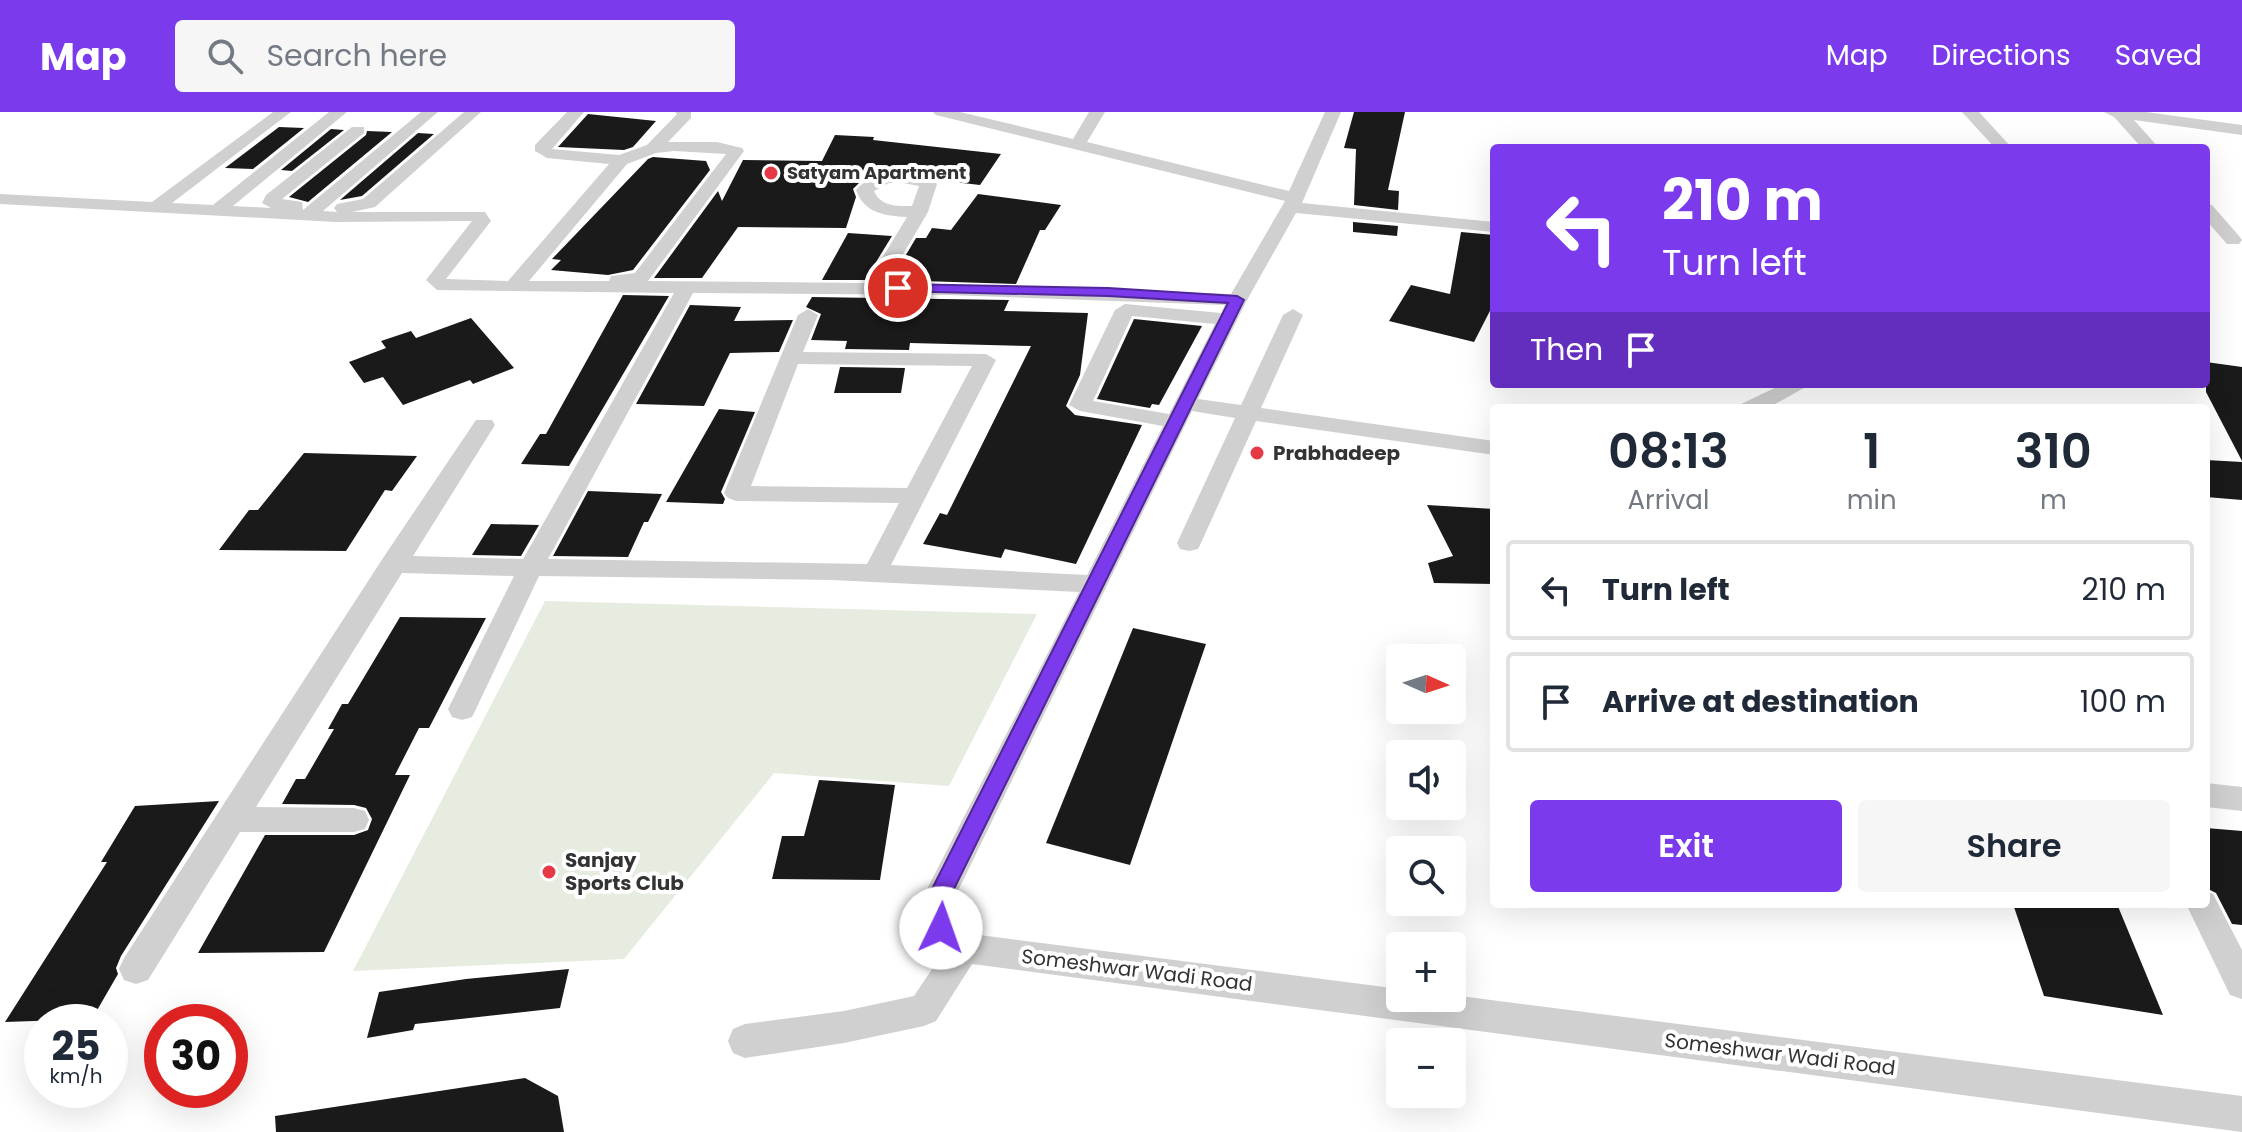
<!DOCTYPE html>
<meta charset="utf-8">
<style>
body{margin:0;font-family:Poppins,sans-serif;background:#f6f6f7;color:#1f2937;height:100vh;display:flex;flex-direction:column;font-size:30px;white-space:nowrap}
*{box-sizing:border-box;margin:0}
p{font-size:26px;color:#747a83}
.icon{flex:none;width:44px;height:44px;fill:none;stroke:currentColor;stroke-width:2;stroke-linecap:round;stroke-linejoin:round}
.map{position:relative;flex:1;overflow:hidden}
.sheet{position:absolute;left:1490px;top:292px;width:720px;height:504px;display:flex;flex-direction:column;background:#fff;border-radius:8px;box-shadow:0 8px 32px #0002}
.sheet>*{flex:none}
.hud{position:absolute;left:1490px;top:32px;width:720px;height:244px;border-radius:8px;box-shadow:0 8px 32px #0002;background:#7c3aed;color:#fff;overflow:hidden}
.needle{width:52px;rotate:93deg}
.buttons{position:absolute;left:1386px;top:532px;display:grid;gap:16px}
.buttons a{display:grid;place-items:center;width:80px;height:80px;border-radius:8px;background:#fff;box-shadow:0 8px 32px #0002;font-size:40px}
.speed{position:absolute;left:24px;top:892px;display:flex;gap:16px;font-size:40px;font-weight:700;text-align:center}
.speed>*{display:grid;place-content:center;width:104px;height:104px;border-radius:50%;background:#fff;box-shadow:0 8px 32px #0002;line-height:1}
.speed small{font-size:20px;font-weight:400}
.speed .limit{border:12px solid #d22;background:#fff;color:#111}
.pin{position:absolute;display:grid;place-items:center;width:68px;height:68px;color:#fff;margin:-34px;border:4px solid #fff;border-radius:50%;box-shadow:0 2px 8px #0007}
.me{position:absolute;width:88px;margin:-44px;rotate:3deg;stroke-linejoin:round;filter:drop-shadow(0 0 6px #0008)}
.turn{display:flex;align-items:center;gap:28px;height:168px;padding:0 40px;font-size:36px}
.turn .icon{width:104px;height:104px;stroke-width:2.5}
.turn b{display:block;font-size:56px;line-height:68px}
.then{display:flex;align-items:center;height:76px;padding:0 40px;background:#0003;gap:16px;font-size:30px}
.eta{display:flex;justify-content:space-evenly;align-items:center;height:136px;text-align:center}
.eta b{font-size:48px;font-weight:600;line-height:56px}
.button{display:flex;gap:16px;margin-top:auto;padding:16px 40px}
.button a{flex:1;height:92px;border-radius:8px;background:#7c3aed;color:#fff;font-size:32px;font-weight:600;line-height:92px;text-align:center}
.button a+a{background:#f6f6f7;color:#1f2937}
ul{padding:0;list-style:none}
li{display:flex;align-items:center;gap:24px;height:100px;margin:0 16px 12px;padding:0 24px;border:4px solid #e0e1e3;border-radius:8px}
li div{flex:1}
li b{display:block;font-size:30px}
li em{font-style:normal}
header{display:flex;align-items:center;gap:48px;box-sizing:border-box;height:112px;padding:0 40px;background:#7c3aed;color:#fff}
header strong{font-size:38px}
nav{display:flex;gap:44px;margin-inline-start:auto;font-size:28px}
.search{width:560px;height:72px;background:#f6f6f7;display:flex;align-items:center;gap:20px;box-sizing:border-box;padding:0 28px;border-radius:8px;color:#747a83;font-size:30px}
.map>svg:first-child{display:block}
.green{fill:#e6ecdf}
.building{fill:#1a1a1a}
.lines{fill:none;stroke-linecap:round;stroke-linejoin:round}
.minor{fill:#d0d0d0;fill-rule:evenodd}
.route{fill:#7c3aed;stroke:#51269a;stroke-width:2}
.poi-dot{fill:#e63946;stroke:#fff;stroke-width:3}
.labels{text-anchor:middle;stroke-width:8;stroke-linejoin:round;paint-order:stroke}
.far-poi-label{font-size:18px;font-weight:bold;fill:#333;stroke:#fff;text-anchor:start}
.poi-label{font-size:20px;font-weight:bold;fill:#333;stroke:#fff;text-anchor:start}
.street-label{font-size:20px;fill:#333;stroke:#fff}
</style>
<header>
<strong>Map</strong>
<div class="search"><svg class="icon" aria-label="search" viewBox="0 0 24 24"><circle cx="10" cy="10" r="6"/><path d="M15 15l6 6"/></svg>Search here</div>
<nav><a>Map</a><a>Directions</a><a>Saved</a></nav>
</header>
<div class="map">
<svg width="2242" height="1020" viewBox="0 0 2242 1020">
<rect width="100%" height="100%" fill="#fff"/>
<path class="green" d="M545 489 1037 502 949 674 774 661 624 847 353 859Z"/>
<g class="building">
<path d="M1354 0H1405L1388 78 1399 79 1398 98 1354 93 1356 37 1344 36Z"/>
<path d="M588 2 656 9 633 35 624 38 558 35Z"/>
<path d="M279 15 304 16 253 57 225 56Z"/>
<path d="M331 17 344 18 292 59 281 58Z"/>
<path d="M367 19 392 20 308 90 289 85 366 23Z"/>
<path d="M418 21 434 22 362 84 340 88Z"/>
<path d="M835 23 874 25 873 28 1001 42 980 73 936 68 907 57 864 59 861 69 853 77 856 85 846 116 738 115 702 166H654L718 79 722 89 743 48 822 49Z"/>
<path d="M653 45 706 49 710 58 633 158 608 163 551 158 561 148 552 147 648 47Z"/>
<path d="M978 82 1061 93 1045 118H1040L1016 172 891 168 916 126H926L932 116 951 118Z"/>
<path d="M1353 110 1398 114 1397 124 1353 120Z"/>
<path d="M1461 120 1494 123V191L1474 230 1389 209 1411 173 1450 182Z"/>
<path d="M848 121 892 124 865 168H822Z"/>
<path d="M623 183 669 184 569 354 521 352 540 322H546Z"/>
<path d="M812 185 1009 188 1004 199 1088 201 1080 263 1066 294 1075 303 1142 313 1076 452 1005 437 1001 446 923 432 940 401 947 403 1031 234 910 231 909 238 845 237 847 229 811 228 821 202 806 195Z"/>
<path d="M690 193 741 195 734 209 793 208 779 240 730 241 704 294 636 292Z"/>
<path d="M471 206 514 256 473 272 470 268 403 293 383 265 364 271 349 250 386 236 381 229 411 219 416 226Z"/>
<path d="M1134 207 1202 214 1159 293 1152 292 1150 296 1097 287Z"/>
<path d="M2206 250 2242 255V349L2206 280Z"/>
<path d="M840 255 905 256 901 281H834Z"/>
<path d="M719 297 755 300 721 380 725 387 723 392 666 390Z"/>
<path d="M304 341 417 344 392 379 385 378 346 439 219 438 249 398H258Z"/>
<path d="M2206 348 2242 350V388L2206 385Z"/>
<path d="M588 379 662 382 648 410H644L628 445 553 444Z"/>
<path d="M1427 393 1494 397V472L1434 471 1428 451 1453 444Z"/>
<path d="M491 412 539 413 521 444 472 443Z"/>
<path d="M400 505 486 506 429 616H419L395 663H410L324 840 198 841 265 723H354L368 718 372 707 366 696 354 693 282 692 296 667H305L334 617H328L342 592H348Z"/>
<path d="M1133 516 1206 532 1130 753 1046 731Z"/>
<path d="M819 668 895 673 880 768 772 767 782 724H804Z"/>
<path d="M219 689 121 844 116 856 118 862 92 907 5 910 107 750H101L135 694Z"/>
<path d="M2206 716 2242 719V813L2232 812 2216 781 2206 776Z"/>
<path d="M2013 792H2117L2163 903 2044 884Z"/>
<path d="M569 857 560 896 415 912 413 918 367 926 379 880 466 867Z"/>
<path d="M525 966 558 984 564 1020H276L275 1004Z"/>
</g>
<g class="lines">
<g class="minor">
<path d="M273 0H291L172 91 213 93 329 0H347L233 94 271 96 262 91 266 83 352 15H364V21L282 87 302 90 303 98 421 0H438L323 99 337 100 334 96 337 92 363 87 464 0H481L375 95 352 100H485L491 109 446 167 508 169 609 52 547 46 535 39V33L567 0H584L552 37 619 43 647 33 677 2 675 0H691V6L668 30H717L742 36 744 39 648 169 867 171 907 105C885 104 864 101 856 78 874 57 916 53 937 72L928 100 886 171 1231 182 1285 89 936 3 933 0H960L1073 27 1089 0H1105L1087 30 1289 79 1325 0H1341L1302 91 1494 110V120L1296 101 1247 188 1198 287 1241 293 1283 203 1293 197 1303 203 1261 296 1494 329V343L1256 309 1201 431 1198 437 1189 439 1180 437 1177 431 1235 306 1192 299 955 785 957 809 972 822 1400 877V886H1452V883L2242 984V1020L972 852 936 909 924 914 844 931 745 946 733 941 728 929 733 917 745 912 844 899 914 884 944 839C923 820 925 812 923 785L1079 480 832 468 539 464 476 597 472 605 462 608 452 605 448 597 514 464 402 461 256 695 354 696 365 699 369 708 365 717 354 720H240L148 868 136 872 124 868 119 857 124 846 383 446 476 308H492L495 313 413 444 523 447 674 181 437 178 426 168 472 109 336 110 0 92V82L152 90ZM674 39 726 42 635 161 611 164 609 169H529L627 52 656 41ZM903 71 919 74 912 94C897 94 881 95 874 79L889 71ZM693 181 949 183 1225 193 1221 201 1125 192 1115 198 1069 293 1080 299 1163 314 1087 463 891 453 996 248 986 242 803 240 818 203 808 197 798 203 724 381 728 386 736 389 899 391 867 452 548 447ZM1132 204 1215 212 1169 302 1093 289ZM798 252 972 254 907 376 751 374Z"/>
<path d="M1962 0H1979L2012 36H1995Z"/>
<path d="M2104 0H2146L2242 13V23L2134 8 2159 36H2142L2114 5Z"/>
<path d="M2206 92 2212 93 2239 124 2242 128 2239 132H2227L2206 108Z"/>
<path d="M1783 272H1811L1768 296H1740L1743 291Z"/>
<path d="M2206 671 2242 675V699L2206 695Z"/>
<path d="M2206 779 2213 782 2242 838V887L2230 883 2186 792H2206Z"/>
</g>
</g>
<path class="route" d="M898 172 1108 176 1237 184 1244 188 950 785 953 816 949 823 941 826 933 823 928 785 1228 191 1108 184 893 179 891 176Z"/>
<g class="poi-dot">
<circle cx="771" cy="61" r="8"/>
<circle cx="1257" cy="341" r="8"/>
<circle cx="549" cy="760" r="8"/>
</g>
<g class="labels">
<g class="far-poi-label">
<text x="787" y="67">Satyam Apartment</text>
</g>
<g class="poi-label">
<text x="1273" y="348">Prabhadeep</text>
<text x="565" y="755">Sanjay<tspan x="565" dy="23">Sports Club</tspan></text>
</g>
<g class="street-label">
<text transform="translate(1137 858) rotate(7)" y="7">Someshwar Wadi Road</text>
<text transform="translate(1780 942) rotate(7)" y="7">Someshwar Wadi Road</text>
</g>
</g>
</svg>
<div class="buttons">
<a><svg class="needle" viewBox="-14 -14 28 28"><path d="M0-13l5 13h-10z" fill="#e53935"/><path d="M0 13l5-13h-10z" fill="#747a83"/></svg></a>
<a><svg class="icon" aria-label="sound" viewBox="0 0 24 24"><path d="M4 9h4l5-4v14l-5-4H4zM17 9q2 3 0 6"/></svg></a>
<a><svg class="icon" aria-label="search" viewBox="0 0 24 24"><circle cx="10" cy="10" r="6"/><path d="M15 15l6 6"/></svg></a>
<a>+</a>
<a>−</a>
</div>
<div class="speed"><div>25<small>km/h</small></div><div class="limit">30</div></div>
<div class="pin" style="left:898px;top:176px;background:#d93025"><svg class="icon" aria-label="arrive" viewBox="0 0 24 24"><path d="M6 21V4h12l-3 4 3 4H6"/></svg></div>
<svg class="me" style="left:941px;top:816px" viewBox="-20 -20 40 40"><circle r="19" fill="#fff"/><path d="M0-13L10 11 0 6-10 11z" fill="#7c3aed"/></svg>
<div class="hud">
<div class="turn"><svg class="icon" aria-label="left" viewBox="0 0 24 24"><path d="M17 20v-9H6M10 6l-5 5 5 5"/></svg><div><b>210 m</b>Turn left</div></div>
<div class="then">Then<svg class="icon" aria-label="arrive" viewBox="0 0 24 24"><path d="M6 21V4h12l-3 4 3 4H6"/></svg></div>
</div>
<section class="sheet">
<div class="eta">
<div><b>08:13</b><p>Arrival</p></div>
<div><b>1</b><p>min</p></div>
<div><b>310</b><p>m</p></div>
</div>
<ul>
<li><svg class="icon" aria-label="left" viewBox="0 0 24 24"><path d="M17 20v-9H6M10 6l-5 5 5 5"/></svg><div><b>Turn left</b></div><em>210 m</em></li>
<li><svg class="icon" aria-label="arrive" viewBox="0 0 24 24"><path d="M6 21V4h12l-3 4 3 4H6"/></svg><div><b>Arrive at destination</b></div><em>100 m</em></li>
</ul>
<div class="button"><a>Exit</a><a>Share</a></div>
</section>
</div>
